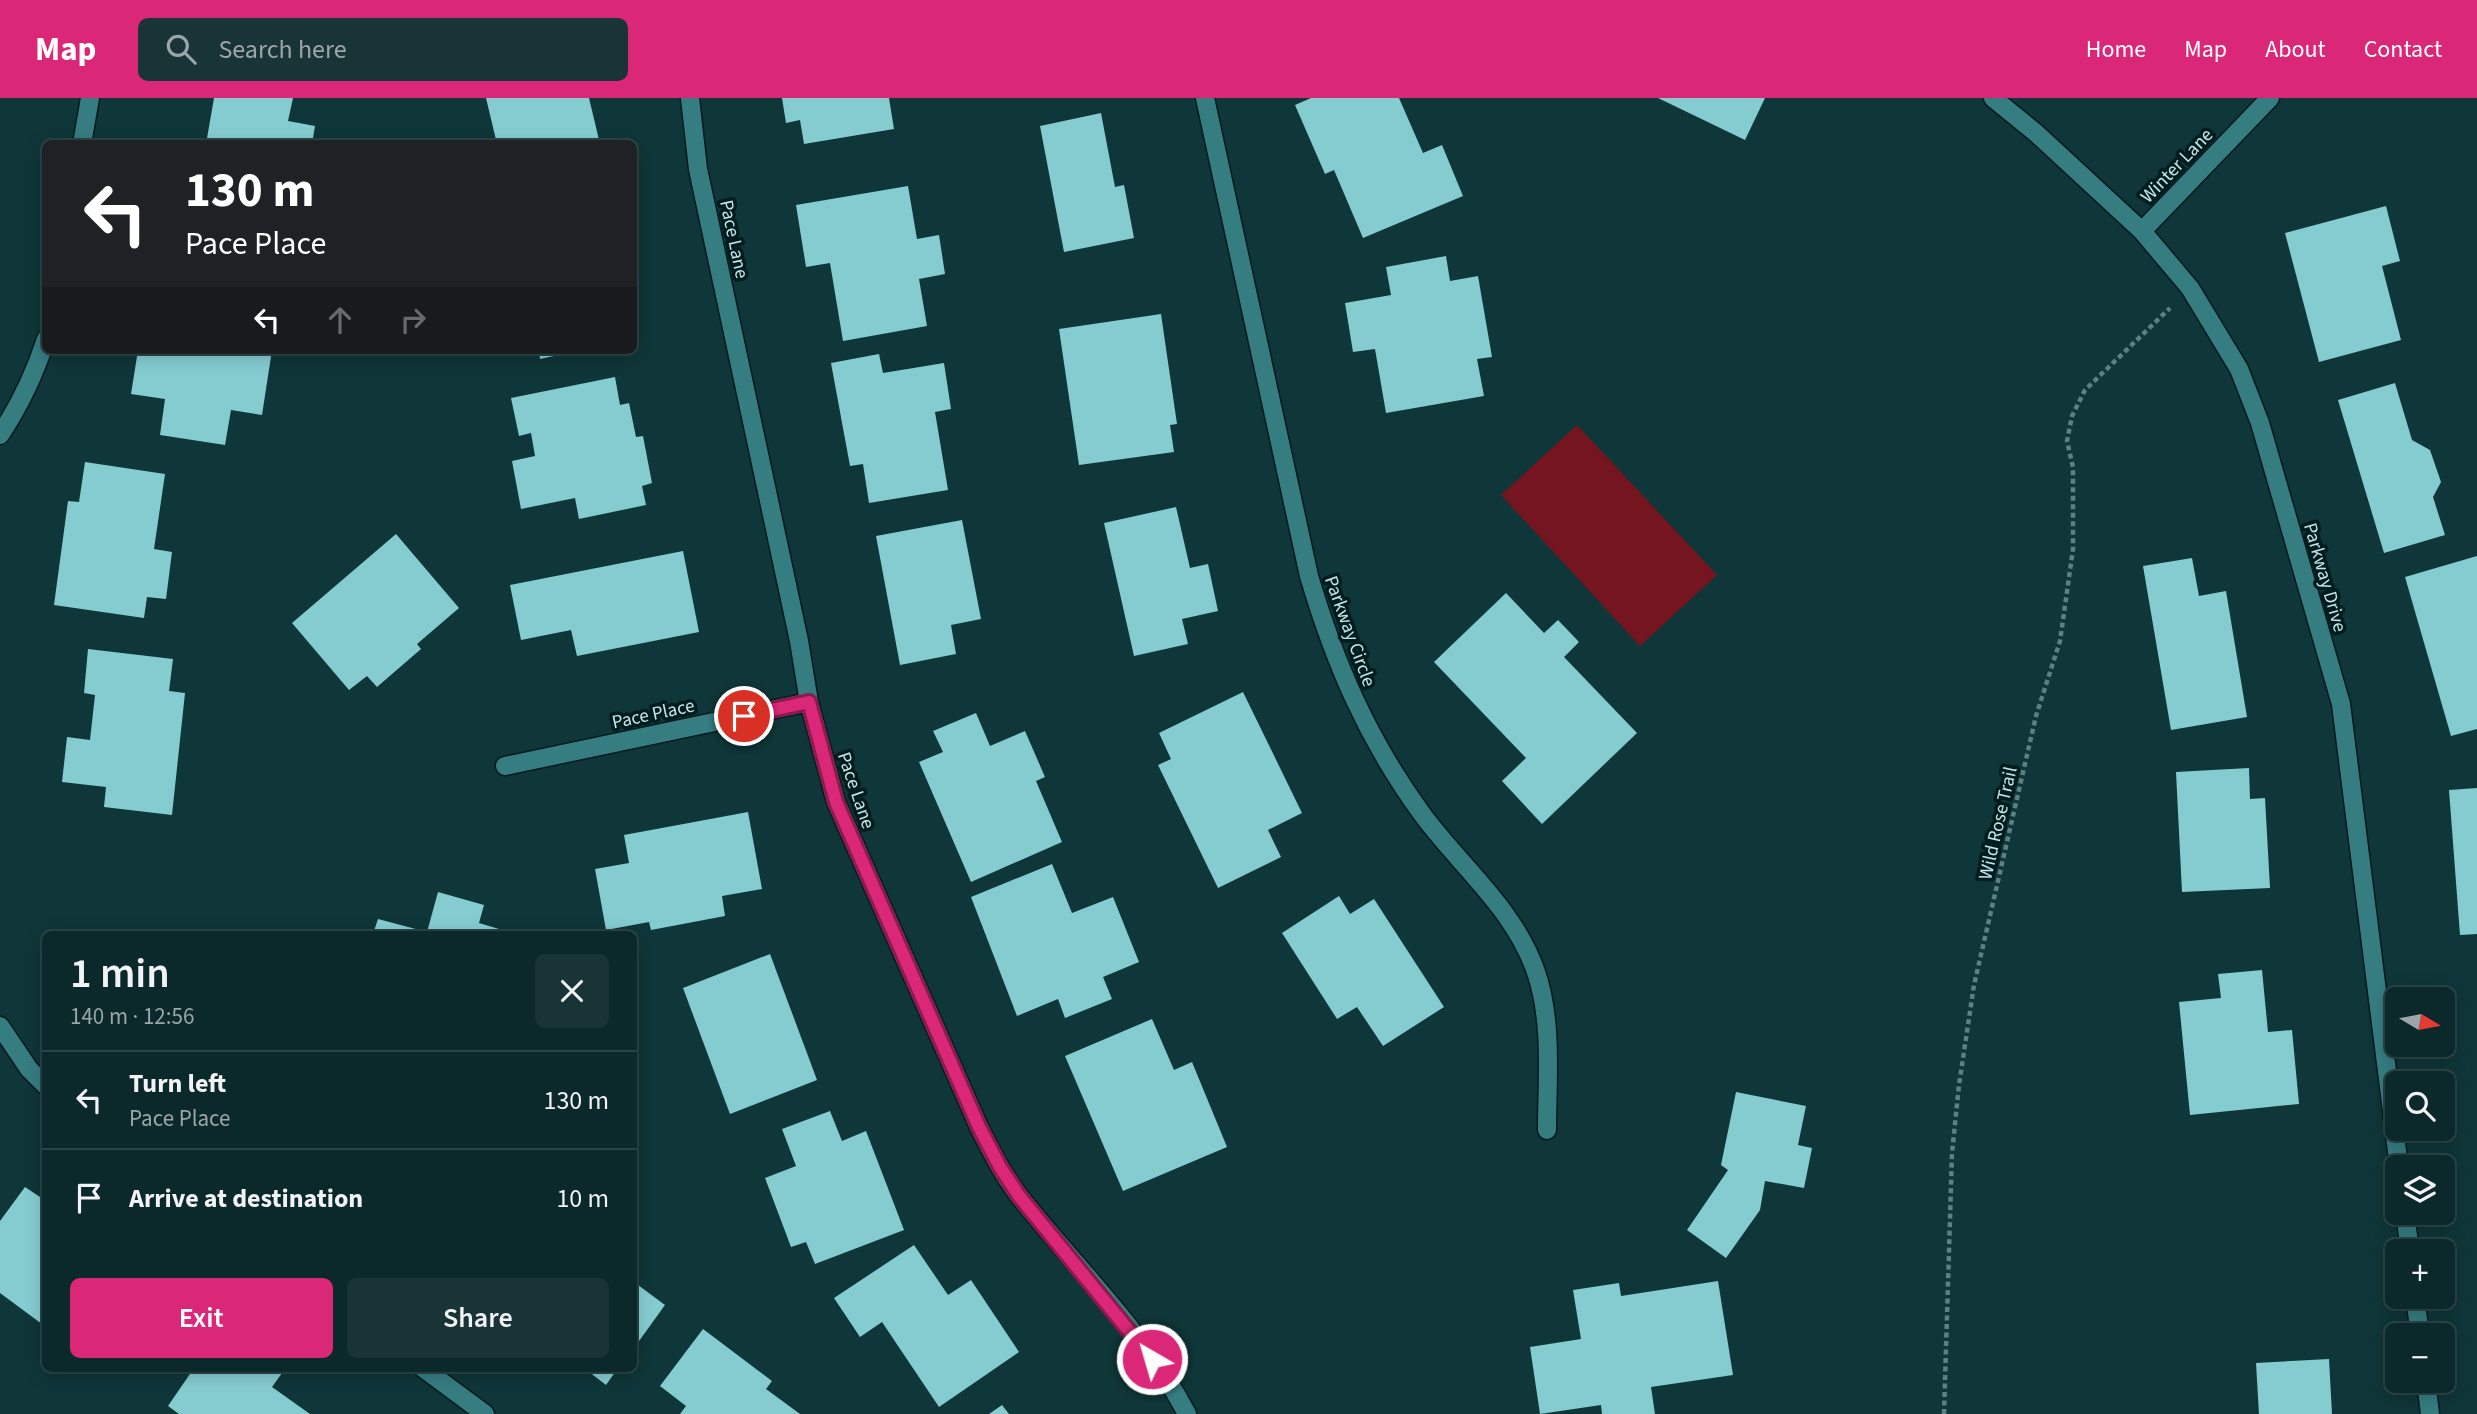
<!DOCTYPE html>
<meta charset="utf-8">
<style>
body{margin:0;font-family:"Source Sans 3",sans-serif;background:#193436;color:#f1f3f6;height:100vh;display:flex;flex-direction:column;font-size:26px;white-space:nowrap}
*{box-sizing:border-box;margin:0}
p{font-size:23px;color:#9aa6a8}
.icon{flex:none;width:38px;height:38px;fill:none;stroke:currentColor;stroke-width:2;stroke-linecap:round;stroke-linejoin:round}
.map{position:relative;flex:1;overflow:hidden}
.details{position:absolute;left:42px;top:833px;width:595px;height:441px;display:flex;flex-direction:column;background:#0b282a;border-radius:10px;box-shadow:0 4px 18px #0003,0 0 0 2px #2b4447}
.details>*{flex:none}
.banner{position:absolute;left:42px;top:42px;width:595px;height:214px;border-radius:10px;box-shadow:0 4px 18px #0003,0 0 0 2px #2b4447;background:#202124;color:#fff;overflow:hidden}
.needle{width:46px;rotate:100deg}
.fabs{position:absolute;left:2385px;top:889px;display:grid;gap:14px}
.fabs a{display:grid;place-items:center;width:70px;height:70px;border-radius:10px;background:#0b282a;box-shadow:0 4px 18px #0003,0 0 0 2px #2b4447;font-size:35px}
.pin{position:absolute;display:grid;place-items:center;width:60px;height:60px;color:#fff;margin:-30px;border:4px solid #fff;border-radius:50%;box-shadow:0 2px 7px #0007}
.me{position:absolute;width:77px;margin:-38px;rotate:322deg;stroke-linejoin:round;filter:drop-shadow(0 0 5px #0008)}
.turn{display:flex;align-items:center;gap:24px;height:147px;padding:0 28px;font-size:32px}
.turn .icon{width:91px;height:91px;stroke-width:2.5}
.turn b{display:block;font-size:49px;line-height:60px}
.lanes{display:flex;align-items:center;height:66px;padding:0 28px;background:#0003;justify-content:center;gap:35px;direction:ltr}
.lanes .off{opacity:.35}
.round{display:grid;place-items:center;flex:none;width:74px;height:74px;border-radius:10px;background:#193436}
.headline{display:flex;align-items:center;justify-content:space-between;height:119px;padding:0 28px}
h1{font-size:42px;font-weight:600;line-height:52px}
.primary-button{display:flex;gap:14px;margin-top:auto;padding:14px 28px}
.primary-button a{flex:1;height:80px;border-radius:10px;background:#db2777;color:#fff;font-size:28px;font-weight:600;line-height:80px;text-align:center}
.primary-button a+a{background:#193436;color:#f1f3f6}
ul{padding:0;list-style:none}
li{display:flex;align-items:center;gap:21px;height:98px;padding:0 28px;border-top:2px solid #2b4447}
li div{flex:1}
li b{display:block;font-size:26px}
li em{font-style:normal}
header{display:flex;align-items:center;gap:42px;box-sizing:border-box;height:98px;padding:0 35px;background:#db2777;color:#fff}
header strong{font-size:33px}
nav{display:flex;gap:38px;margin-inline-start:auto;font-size:24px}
.search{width:490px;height:63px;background:#193436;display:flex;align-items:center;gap:18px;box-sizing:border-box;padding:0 24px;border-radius:10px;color:#9aa6a8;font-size:26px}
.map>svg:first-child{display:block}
.green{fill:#74151f}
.building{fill:#85ccd1}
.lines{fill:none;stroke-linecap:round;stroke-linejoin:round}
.street-casing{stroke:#051b1d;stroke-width:21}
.path{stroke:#5c8183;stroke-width:4.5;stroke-dasharray:5 3.5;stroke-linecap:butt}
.street{stroke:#367d82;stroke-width:18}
.route-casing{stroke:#8e194d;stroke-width:18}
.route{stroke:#db2777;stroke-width:12}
.labels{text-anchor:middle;stroke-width:7;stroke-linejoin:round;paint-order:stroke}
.street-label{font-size:19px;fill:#c4e6e8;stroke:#001c1e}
</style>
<header>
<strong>Map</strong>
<div class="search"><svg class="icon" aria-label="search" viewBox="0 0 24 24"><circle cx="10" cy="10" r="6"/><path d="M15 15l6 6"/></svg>Search here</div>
<nav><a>Home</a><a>Map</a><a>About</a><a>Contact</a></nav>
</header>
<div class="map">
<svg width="2477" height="1316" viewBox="0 0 2477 1316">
<rect width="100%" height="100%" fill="#0f3638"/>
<path class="green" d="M1577 327 1717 477 1640 548 1501 397Z"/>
<g class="building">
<path d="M214 0H293L288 23 315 28 312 46H206Z"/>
<path d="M486 0H589L600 46H497Z"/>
<path d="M782 0H889L894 31 804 46 800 22 786 25Z"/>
<path d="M1311 0H1399L1423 55 1442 47 1463 98 1363 140 1334 72 1325 76 1295 7Z"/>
<path d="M1658 0H1765L1745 42Z"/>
<path d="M1101 15 1115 89 1124 87 1134 140 1064 154 1040 28Z"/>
<path d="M908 88 917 141 939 137 945 176 919 181 927 228 843 243 830 165 806 169 796 107Z"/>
<path d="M2386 108 2400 163 2382 168 2401 242 2319 264 2285 135Z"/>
<path d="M1446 158 1450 183 1478 178 1492 259 1477 261 1484 298 1386 315 1375 251 1353 254 1345 205 1391 197 1386 169Z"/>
<path d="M1161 216 1177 326 1170 327 1174 354 1079 367 1059 231Z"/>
<path d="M138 252H272L262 317 231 312 225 347 160 337 165 301 131 296Z"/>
<path d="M539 252H577V253L540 261Z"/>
<path d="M879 256 883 275 944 265 951 311 935 314 948 392 869 405 863 366 850 368 831 265Z"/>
<path d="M615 279 620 307 629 305 636 339 643 338 652 385 642 388 646 407 579 421 575 400 521 411 512 363 535 358 531 335 519 338 511 300Z"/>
<path d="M2395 285 2412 342 2430 352 2441 384 2433 399 2445 437 2384 455 2338 302Z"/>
<path d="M85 364 165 376 154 451 172 454 166 501 147 499 144 520 54 507 68 403 79 404Z"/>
<path d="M1176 409 1190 470 1208 466 1218 513 1182 521 1188 546 1134 558 1104 425Z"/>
<path d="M962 422 981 521 951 527 956 556 900 567 876 438Z"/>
<path d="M396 436 459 510 417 546 421 551 377 589 367 578 349 592 292 525Z"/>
<path d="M683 453 699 534 577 558 571 532 521 542 510 487Z"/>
<path d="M2477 458V631L2451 638 2405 479Z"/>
<path d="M2192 460 2199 498 2226 493 2247 619 2171 632 2143 468Z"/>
<path d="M1506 495 1544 535 1558 522 1579 544 1564 559 1637 635 1542 726 1502 683 1526 660 1434 564Z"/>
<path d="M88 551 173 561 169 593 185 595 172 717 104 709 106 689 62 684 67 639 90 642 95 597 84 595Z"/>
<path d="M1243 594 1302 715 1268 732 1281 759 1218 790 1158 667 1171 661 1159 635Z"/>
<path d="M976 615 990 648 1025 633 1045 679 1036 683 1062 744 971 784 919 664 943 654 933 633Z"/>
<path d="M2249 670 2250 701 2265 700 2270 790 2182 794 2176 674Z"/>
<path d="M2477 690V836L2460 837 2449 692Z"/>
<path d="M748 714 762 791 722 798 725 818 651 832 649 824 606 832 595 771 629 765 624 737Z"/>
<path d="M1052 766 1072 815 1113 799 1139 864 1103 879 1112 901 1065 920 1058 901 1017 918 971 799Z"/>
<path d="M438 794 484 807 479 825 516 836H373L378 821 427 834Z"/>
<path d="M1339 798 1350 816 1374 801 1444 909 1383 948 1357 909 1337 921 1282 835Z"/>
<path d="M770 856 817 982 730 1016 683 890Z"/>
<path d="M2262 872 2268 934 2292 932 2299 1006 2190 1017 2179 904 2221 900 2218 876Z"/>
<path d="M1152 921 1174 972 1192 964 1227 1049 1123 1093 1065 958Z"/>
<path d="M1736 994 1806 1008 1798 1047 1812 1050 1804 1090 1765 1083 1760 1112 1726 1160 1687 1132 1728 1072 1721 1067Z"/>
<path d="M830 1013 842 1043 866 1033 904 1132 815 1166 806 1144 791 1149 765 1080 796 1068 782 1031Z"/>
<path d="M25 1089 46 1103V1229L0 1195V1123Z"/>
<path d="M914 1147 948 1197 971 1182 1019 1254 939 1309 882 1224 860 1239 834 1200Z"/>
<path d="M1718 1183 1733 1277 1651 1289 1655 1316H1602L1601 1307 1540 1316 1530 1249 1581 1241 1573 1192 1619 1185 1621 1198Z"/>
<path d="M634 1184 665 1207 634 1250Z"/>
<path d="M703 1231 772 1283 766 1291 800 1316H680L686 1308 660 1288Z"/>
<path d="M2329 1261 2332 1316H2259L2256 1265Z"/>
<path d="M194 1270H216L222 1275 226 1270H275L282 1275 272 1289 310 1316H179L168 1308Z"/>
<path d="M584 1270H618L606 1287Z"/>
<path d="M1002 1307 1009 1316H989Z"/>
</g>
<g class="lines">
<defs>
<g id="street">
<path d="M690 0 698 71 799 543 809 604 836 704 979 1029C991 1053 1003 1077 1020 1099 1076 1170 1145 1235 1187 1316"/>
<path d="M1205 0 1309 478C1335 566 1368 642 1422 716 1461 769 1514 810 1536 874 1553 924 1547 981 1547 1032"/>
<path d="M1993 0 2036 35 2142 133 2190 190 2239 271 2260 325 2341 606 2399 1069"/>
<path d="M82 46 90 0"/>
<path d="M2142 133 2270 0"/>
<path d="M0 337C20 307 35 275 46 241"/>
<path d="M505 668 809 604"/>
<path d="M0 928 29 971 46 988"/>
<path d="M2405 1115 2410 1153"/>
<path d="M2415 1199 2420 1237"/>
<path d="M423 1270 485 1316"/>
<path d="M2426 1283 2430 1316"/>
</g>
</defs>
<use href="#street" class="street-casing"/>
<path class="path" d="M1944 1316 1952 1055 1959 987 1974 887 2036 618 2060 543 2073 451V369L2067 343 2072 318 2085 292 2170 210"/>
<use href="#street" class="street"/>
</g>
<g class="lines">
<defs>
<path id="route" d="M744 618 809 604 836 704 979 1029 1000 1069 1019 1098 1152 1261"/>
</defs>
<use href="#route" class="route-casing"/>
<use href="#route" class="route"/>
</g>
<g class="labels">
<g class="street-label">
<text transform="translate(2176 67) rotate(-46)" y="7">Winter Lane</text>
<text transform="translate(735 141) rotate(78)" y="7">Pace Lane</text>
<text transform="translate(2326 479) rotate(74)" y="7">Parkway Drive</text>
<text transform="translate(1351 533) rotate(70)" y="7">Parkway Circle</text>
<text transform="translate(653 615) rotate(-12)" y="7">Pace Place</text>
<text transform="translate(857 692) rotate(71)" y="7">Pace Lane</text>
<text transform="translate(1997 725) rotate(-77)" y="7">Wild Rose Trail</text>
</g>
</g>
</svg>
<div class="fabs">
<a><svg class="needle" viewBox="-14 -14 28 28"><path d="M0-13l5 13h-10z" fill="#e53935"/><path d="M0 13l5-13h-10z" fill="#9aa6a8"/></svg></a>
<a><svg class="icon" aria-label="search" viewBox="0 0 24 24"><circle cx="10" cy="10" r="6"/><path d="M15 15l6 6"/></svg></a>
<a><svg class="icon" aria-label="layers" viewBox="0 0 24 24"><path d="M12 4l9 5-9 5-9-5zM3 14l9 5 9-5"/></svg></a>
<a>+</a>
<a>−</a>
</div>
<div class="pin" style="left:744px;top:618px;background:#d93025"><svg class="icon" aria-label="arrive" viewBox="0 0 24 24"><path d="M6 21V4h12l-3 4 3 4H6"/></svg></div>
<svg class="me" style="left:1152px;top:1261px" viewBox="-20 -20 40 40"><circle r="17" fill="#db2777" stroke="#fff" stroke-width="3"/><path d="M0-11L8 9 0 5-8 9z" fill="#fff"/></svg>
<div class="banner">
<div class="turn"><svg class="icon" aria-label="left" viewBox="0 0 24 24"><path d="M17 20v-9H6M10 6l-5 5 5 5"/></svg><div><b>130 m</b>Pace Place</div></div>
<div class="lanes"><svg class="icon" aria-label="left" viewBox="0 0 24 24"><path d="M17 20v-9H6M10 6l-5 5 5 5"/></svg><svg class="icon off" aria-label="ahead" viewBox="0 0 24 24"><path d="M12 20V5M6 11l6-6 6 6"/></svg><svg class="icon off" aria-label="right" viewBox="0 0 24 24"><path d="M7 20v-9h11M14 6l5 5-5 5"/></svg></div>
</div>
<section class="details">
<div class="headline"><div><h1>1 min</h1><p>140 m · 12:56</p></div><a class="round"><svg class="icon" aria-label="close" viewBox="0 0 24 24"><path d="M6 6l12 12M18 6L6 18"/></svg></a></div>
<ul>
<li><svg class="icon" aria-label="left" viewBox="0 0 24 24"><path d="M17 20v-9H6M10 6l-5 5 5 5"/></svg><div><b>Turn left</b><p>Pace Place</p></div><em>130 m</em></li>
<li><svg class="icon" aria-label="arrive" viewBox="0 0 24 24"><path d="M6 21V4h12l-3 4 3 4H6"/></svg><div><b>Arrive at destination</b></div><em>10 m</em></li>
</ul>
<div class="primary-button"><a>Exit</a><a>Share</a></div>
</section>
</div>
